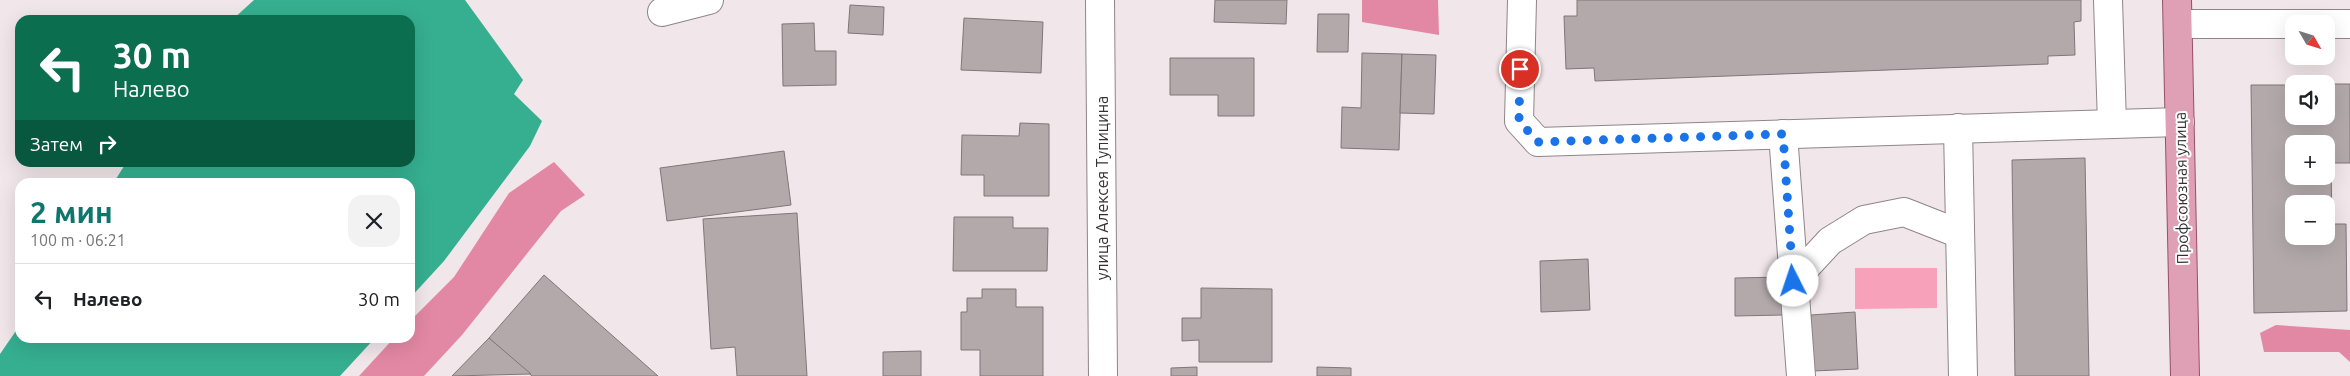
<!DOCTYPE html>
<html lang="ru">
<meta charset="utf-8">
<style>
body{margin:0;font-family:Ubuntu,sans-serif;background:#f2f2f2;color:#202124;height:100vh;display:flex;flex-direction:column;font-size:19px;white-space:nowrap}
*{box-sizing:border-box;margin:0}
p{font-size:16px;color:#757577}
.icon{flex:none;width:28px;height:28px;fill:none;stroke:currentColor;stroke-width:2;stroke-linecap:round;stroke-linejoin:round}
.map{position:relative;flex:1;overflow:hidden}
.sheet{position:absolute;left:15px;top:178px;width:400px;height:165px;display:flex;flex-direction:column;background:#fff;border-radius:15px;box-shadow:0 5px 20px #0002}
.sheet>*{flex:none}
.hud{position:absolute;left:15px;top:15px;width:400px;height:152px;border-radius:15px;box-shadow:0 5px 20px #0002;background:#0b6e4f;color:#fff;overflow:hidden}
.needle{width:32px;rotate:129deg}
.fabs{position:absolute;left:2285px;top:15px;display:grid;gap:10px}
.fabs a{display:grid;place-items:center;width:50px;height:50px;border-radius:10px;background:#fff;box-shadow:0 5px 20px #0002;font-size:25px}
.pin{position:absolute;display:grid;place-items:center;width:42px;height:42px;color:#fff;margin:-21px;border:2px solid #fff;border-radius:50%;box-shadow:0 1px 5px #0007}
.me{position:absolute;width:55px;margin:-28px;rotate:356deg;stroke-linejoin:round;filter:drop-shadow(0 0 4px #0008)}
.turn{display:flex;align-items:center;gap:18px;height:105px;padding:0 15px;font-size:22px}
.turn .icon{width:65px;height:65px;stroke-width:2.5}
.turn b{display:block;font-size:35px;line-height:42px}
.then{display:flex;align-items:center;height:48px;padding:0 15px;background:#0003;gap:10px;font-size:19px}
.round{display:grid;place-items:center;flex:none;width:52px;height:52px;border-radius:15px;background:#f2f2f2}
.head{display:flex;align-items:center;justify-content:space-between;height:85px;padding:0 15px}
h1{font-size:30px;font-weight:700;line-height:38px;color:#0f766e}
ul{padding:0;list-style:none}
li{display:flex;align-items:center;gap:15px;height:70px;padding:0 15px;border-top:1px solid #e0e0e0}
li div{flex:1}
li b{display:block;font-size:19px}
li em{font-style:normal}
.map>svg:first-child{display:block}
.green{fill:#f8a1bb}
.forest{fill:#e388a4}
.water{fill:#36af90}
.building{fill:#b3a9ab;stroke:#807679;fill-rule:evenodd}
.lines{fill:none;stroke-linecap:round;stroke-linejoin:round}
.minor-casing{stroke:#8f8587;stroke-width:30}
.major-casing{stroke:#965067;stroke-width:30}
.minor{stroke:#fff;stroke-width:28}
.major{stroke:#dfa0b5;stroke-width:28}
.route{stroke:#1a73e8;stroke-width:9;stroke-dasharray:0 16.2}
.labels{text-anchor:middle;stroke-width:4;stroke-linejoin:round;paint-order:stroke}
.street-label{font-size:16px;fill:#353132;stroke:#fff}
</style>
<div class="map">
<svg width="2350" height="376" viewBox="0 0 2350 376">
<rect width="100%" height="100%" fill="#f1e6e9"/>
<path class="green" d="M1855 268H1937V308L1855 309Z"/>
<g class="forest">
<path d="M1362 0H1438L1439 35 1362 22Z"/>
<path d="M554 162 585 195 561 211 462 335 424 376H359L394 338H410V321L454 277 509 193Z"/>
<path d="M2276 325 2350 330V362L2339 352H2264L2260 333Z"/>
</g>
<g class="water">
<path d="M254 0H465L523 80 514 94 542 121 530 146 444 261 410 298V182H114L126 163 410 162V20H232Z"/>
<path d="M20 325V338H375L340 376H0V354Z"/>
</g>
<g class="building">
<path d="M1215 0H1287L1286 24 1214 22Z"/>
<path d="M1577 0H2081V21L2074 22 2075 55 2048 56V64L1595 81 1594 68 1566 69 1564 16H1577Z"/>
<path d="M850 5 884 7 883 35 848 33Z"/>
<path d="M1318 14H1349L1348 52H1317Z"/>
<path d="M964 18 1043 22 1041 73 961 70Z"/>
<path d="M814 23 815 51H836V85L783 86 782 24Z"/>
<path d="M1362 53 1402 54 1399 150 1341 148 1342 107 1361 108Z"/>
<path d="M1402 54 1436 55 1434 114 1400 113Z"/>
<path d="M1170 58H1254V116H1218V95H1170Z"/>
<path d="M2326 84H2350V163H2331L2332 224H2346L2347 311 2254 313 2251 85H2294V116H2326ZM2294 144H2326V176H2294ZM2294 204H2326V236H2294Z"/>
<path d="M1020 123 1049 124V196H984V175H961L962 135 1019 136Z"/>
<path d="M784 151 791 205 667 221 660 168Z"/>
<path d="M2085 158 2089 376H2015L2012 160Z"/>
<path d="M797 213 807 376H737L735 347 711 349 703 219Z"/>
<path d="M954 217H1013V228H1048L1047 271H953Z"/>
<path d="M1588 259 1590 310 1541 312 1540 261Z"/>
<path d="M544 275 658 376H532L489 338Z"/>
<path d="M1783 277 1784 315 1735 316V278Z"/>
<path d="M1201 288 1272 289V362H1199V340L1182 341V318H1201Z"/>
<path d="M982 289H1016V307H1043V376H980V350H961V312H967V298H982Z"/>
<path d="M1855 312 1858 369 1813 371 1811 315Z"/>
<path d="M489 338 531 374 452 376Z"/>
<path d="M921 351V376H883V352Z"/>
<path d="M1197 367V376H1171V368Z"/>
<path d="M1317 367 1351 368V376H1317Z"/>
</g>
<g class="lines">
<defs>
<g id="minor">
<path d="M1100 0 1103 376"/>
<path d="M1522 0 1519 121 1538 142 2180 122"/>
<path d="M2108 0 2112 124"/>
<path d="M662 12 709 0"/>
<path d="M2178 24H2350"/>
<path d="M1958 128 1963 376"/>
<path d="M1783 134 1801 376"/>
<path d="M1793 281 1830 241 1864 220 1904 212 1960 234"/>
</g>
<path id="major" d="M2177 0 2185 376"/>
</defs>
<use href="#minor" class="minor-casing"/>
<use href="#major" class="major-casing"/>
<use href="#minor" class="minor"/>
<use href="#major" class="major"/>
</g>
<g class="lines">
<path class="route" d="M1520 69 1519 121 1538 142 1783 134 1793 281"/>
</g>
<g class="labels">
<g class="street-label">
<text transform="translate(1102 188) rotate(-90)" y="6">улица Алексея Тупицина</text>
<text transform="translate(2181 188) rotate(-91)" y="6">Профсоюзная улица</text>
</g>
</g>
</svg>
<div class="fabs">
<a><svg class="needle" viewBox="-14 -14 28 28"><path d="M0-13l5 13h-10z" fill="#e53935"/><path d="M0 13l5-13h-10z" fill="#757577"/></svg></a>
<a><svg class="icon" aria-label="sound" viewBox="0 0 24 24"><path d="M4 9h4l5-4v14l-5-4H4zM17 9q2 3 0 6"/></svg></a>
<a>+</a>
<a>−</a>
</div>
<div class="pin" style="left:1520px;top:69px;background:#d93025"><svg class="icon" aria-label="arrive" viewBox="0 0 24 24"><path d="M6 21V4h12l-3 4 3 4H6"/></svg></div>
<svg class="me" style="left:1793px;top:281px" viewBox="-20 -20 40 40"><circle r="19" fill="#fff"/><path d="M0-13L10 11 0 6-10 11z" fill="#1a73e8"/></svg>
<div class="hud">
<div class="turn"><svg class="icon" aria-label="left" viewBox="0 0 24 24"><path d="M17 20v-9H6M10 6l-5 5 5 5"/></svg><div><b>30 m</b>Налево</div></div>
<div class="then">Затем<svg class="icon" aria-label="right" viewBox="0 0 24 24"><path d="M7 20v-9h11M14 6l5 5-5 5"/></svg></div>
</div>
<section class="sheet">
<div class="head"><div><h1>2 мин</h1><p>100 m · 06:21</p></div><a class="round"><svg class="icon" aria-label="close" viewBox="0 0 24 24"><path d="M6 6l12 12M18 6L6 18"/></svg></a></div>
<ul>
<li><svg class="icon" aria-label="left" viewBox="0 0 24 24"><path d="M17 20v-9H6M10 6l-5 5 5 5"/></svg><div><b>Налево</b></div><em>30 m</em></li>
</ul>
</section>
</div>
